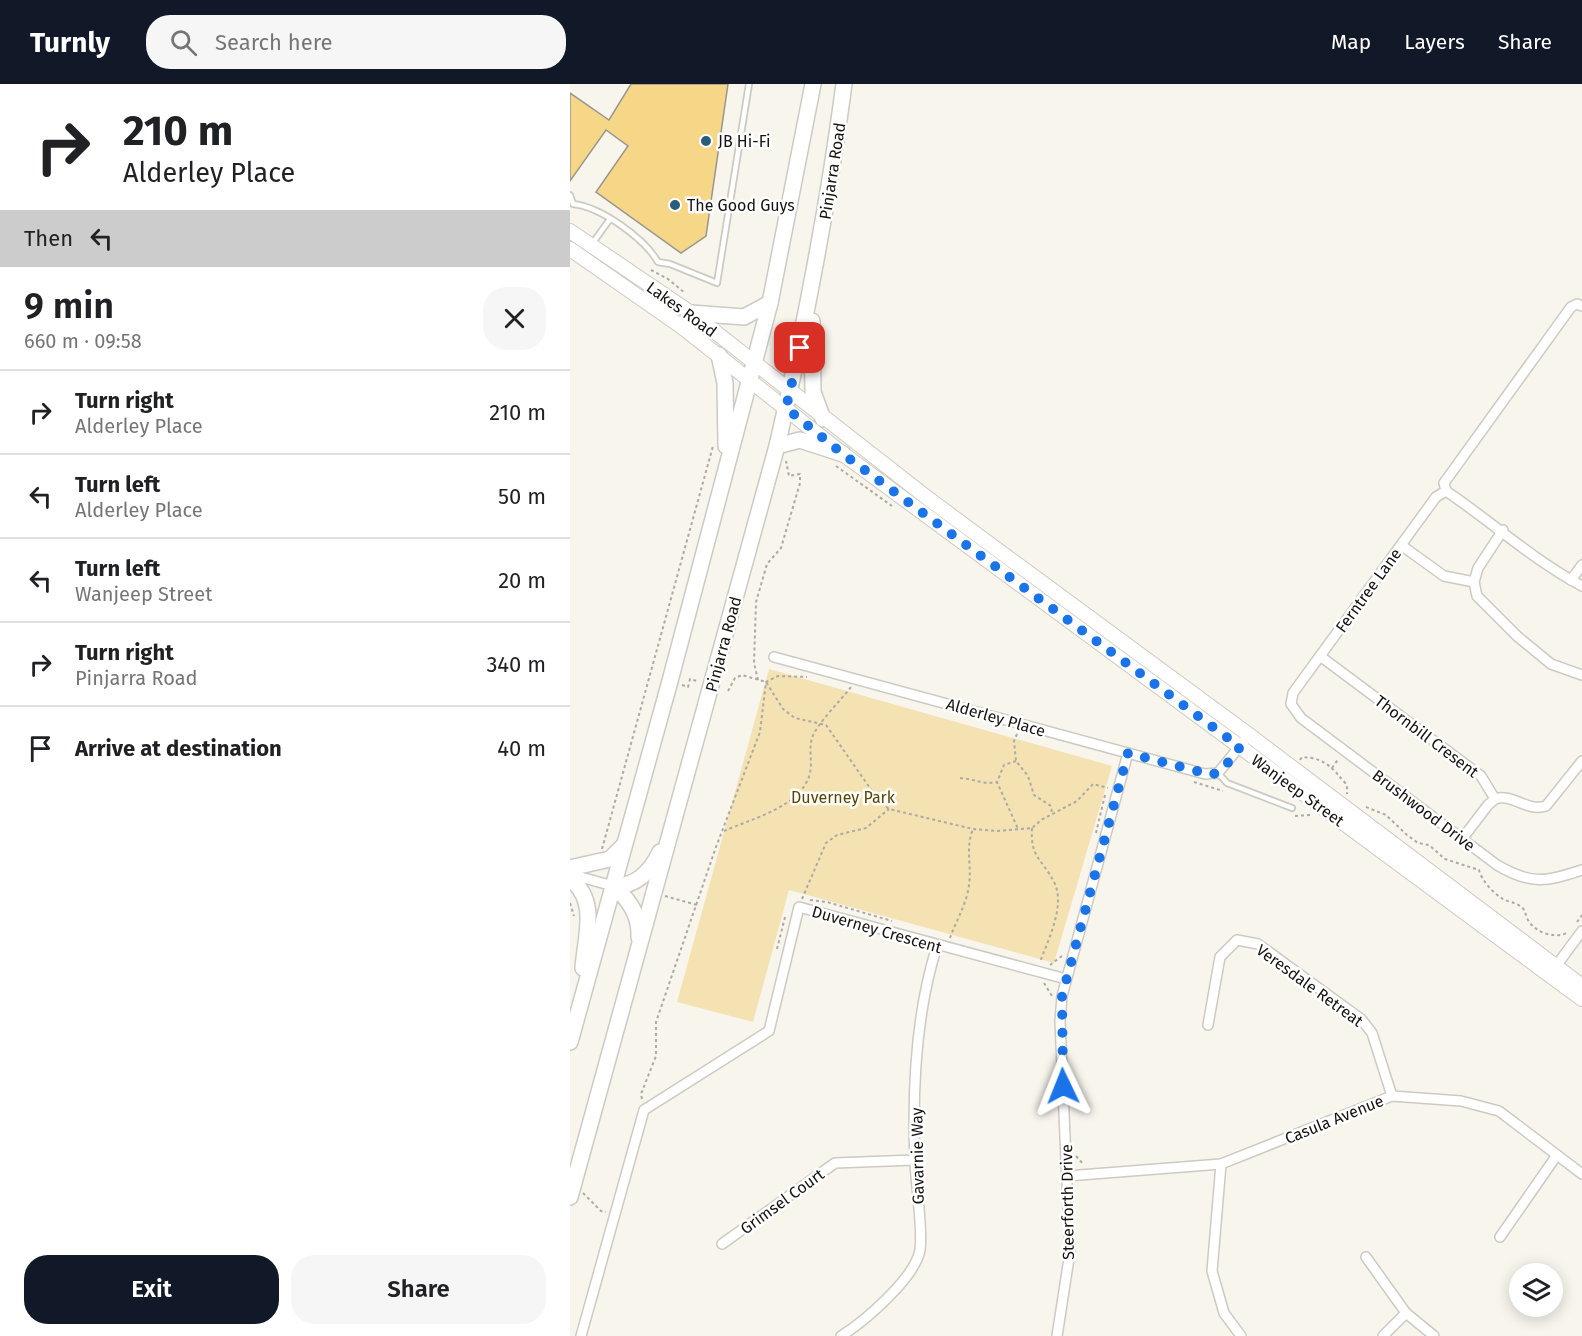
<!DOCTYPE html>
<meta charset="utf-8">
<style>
body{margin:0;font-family:"Fira Sans",sans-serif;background:#f6f6f6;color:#202124;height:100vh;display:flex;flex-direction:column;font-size:22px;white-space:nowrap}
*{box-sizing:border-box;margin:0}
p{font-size:20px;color:#757577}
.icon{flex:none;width:33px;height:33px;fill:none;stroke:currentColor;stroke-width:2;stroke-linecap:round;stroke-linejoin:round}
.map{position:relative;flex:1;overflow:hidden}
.details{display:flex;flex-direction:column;background:#fff;width:570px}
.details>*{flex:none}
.banner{background:#fff;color:#202124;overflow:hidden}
.fabs{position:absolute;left:939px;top:1179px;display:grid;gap:12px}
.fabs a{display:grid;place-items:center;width:54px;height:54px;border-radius:50%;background:#fff;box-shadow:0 3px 15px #0003;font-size:30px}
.pin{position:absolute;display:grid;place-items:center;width:51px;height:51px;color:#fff;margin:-26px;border-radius:12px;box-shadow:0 3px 9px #0006}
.me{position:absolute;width:66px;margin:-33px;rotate:358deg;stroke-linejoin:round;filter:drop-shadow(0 0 4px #0008)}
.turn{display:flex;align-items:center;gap:21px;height:126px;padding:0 24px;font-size:27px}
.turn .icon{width:78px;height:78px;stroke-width:2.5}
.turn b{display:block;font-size:42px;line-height:51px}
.then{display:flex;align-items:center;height:57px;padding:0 24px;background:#0003;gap:12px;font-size:22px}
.round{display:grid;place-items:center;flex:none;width:63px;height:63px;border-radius:24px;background:#f6f6f6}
.headline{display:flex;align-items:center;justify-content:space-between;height:102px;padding:0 24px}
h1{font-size:36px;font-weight:600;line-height:45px}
.button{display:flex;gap:12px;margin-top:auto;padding:12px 24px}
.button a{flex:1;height:69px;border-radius:24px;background:#111827;color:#fff;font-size:24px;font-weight:600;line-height:69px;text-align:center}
.button a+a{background:#f6f6f6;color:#202124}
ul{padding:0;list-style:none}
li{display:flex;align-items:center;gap:18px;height:84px;padding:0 24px;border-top:2px solid #e0e0e0}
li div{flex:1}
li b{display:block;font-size:22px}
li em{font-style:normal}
header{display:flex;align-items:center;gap:36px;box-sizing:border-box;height:84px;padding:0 30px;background:#111827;color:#fff}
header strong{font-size:28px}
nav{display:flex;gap:33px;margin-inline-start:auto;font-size:21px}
.search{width:420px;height:54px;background:#f6f6f6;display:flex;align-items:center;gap:15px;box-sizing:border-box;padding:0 21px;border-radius:24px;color:#757577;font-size:22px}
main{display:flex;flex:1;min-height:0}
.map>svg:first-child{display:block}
.green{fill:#f4e2b3}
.building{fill:#f6d788;stroke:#98968f;stroke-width:1.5}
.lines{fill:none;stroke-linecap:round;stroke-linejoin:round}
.service-casing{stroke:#cdcac3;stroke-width:8}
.minor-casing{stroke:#cdcac3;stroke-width:12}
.secondary-casing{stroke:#cdcac3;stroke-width:16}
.primary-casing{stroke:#cdcac3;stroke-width:18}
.path{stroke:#acaaa4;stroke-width:2;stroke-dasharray:3 3;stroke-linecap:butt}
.service{stroke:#fff;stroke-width:4.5}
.minor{stroke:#fff;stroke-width:9}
.secondary{stroke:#fff;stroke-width:14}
.primary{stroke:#fff;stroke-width:15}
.route{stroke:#1a73e8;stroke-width:10;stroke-dasharray:0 18}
.poi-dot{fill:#2a5d7a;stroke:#fff;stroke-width:2}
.labels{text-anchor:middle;stroke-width:5;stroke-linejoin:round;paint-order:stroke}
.poi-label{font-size:16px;fill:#141310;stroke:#fff;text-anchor:start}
.street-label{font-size:16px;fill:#141310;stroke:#fff}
.park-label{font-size:16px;fill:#584401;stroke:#fff}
</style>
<header>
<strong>Turnly</strong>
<div class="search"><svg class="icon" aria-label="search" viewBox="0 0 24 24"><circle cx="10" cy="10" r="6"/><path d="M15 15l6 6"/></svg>Search here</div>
<nav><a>Map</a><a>Layers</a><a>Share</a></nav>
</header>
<main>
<section class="details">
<div class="banner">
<div class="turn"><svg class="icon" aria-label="right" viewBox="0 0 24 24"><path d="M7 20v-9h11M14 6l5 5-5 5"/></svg><div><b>210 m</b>Alderley Place</div></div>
<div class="then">Then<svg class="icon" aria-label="left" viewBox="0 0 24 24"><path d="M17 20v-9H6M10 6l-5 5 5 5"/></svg></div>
</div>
<div class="headline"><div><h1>9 min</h1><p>660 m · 09:58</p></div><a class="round"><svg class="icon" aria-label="close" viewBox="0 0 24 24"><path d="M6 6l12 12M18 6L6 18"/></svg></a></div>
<ul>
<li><svg class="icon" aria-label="right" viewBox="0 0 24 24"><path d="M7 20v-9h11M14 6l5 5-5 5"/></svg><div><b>Turn right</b><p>Alderley Place</p></div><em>210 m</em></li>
<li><svg class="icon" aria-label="left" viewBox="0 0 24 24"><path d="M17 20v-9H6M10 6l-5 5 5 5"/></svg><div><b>Turn left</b><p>Alderley Place</p></div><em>50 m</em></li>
<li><svg class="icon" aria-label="left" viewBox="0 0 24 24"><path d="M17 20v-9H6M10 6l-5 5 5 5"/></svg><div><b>Turn left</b><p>Wanjeep Street</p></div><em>20 m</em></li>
<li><svg class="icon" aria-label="right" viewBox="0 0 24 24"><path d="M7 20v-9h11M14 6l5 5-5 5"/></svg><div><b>Turn right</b><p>Pinjarra Road</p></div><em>340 m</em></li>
<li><svg class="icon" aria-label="arrive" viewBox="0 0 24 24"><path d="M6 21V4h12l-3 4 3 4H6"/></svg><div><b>Arrive at destination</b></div><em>40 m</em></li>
</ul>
<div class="button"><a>Exit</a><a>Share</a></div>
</section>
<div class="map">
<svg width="1012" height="1252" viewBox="0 0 1012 1252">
<rect width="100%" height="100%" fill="#f8f5ed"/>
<path class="green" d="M199 585 542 682 484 879 219 806 183 938 107 918Z"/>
<path class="building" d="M61 0H158L136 152 111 169 26 108 58 62 36 46 0 97V9L39 36Z"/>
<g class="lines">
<defs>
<g id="service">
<path d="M0 111 3 120C31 123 74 154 88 178L100 180 147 199 179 0"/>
<path d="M22 160 40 135"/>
<path d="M648 689 657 699 722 724"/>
</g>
<g id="minor">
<path d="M876 407 866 413 723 609 721 620 731 634 927 781C961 801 976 798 1012 786"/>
<path d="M876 407 874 399 1001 223 1007 220 1012 222"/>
<path d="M876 407C922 438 963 476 1012 502"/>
<path d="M831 461 874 492 904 498 907 512 947 552 981 580 1012 591"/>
<path d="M1001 496 1012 481"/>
<path d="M904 498 908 484 933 446"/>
<path d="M750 572 911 692 925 715C943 709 956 728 976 722L1012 677"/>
<path d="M204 573 635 690 648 689 679 651"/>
<path d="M892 755 918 721 925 715"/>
<path d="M0 790 43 802"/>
<path d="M983 886 1012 847"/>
<path d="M638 941 650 873 667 856 688 860 791 935 802 949 822 1012"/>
<path d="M651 1080 642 1187 654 1229 671 1252"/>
<path d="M497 1092 651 1080 822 1012 891 1017 929 1027 1012 1090"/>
<path d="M930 1153 987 1071"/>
<path d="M152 1160 265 1079 344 1076"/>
<path d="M796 1173 836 1229 864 1252"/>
<path d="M11 1252 74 1026 199 947 229 823 496 895"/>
<path d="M271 1252C295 1237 345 1194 350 1166 353 1146 346 1101 345 1079 342 1007 345 931 367 862"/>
<path d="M487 1252 500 1168 490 937 492 912 558 669"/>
<path d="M813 1252 836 1229"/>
</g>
<g id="secondary">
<path d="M0 147 121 229 360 416 679 651 1012 902"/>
<path d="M0 165 112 243 273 370 1012 915"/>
</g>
<g id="primary">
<path d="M121 229 174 233 200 219"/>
<path d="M242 237 243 308 253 335"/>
<path d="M149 271 155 299 156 362"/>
<path d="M207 362 230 356 273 370"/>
<path d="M0 784 40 775 53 762"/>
<path d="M0 795C29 816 15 854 13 884"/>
<path d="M43 802C66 803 81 787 90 768"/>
<path d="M43 802C59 815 70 832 69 853"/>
<path d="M0 958 100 597 200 219 243 0"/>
<path d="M0 1113 207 362C235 242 258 122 274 0"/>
</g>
</defs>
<use href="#service" class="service-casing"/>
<use href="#minor" class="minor-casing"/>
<use href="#secondary" class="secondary-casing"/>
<use href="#primary" class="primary-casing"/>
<g class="path">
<path d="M81 186 98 195 115 209"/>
<path d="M266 382 322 422"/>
<path d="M188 596 184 579 186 518 197 480 211 464 230 399V390L219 392 216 377"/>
<path d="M112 601 118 603 120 595 127 597"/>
<path d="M158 607 165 594 172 591 196 598 213 625 225 634 256 641 309 717 319 725 403 745 427 747 462 744 471 736 507 717 523 700 538 704"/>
<path d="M447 650 444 657 446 677 458 692 464 711 481 722 482 730"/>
<path d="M730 676 732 673C756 674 762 684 777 701V710"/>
<path d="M446 677 434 681 427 698 448 745"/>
<path d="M762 684 769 674"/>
<path d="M390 694C405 695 413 701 427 698"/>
<path d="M624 698 653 707"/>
<path d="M796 723 816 731 837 751 848 759 859 761 875 775 909 786C912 797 923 809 933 815 938 818 945 818 950 822 955 825 955 829 957 834 963 848 984 855 997 849"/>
<path d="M725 732 740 731"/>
<path d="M462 744C460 773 472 775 484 798 496 821 478 856 470 878"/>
<path d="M154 747C181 735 226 724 238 695 244 682 238 667 242 654 246 641 271 616 281 603"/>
<path d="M526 749 535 711"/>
<path d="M32 765 143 362"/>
<path d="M95 812 127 821"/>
<path d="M232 815 256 759 267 751 296 744 319 725"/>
<path d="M240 816 257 818 322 837"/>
<path d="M0 819 4 832"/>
<path d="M1007 838 1012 831"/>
<path d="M380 854C386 837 397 819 399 801 402 781 395 765 403 745"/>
<path d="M207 865 215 833"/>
<path d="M480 881 492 872"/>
<path d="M474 899 482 912"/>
<path d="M72 1015 71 1010 86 972V938L146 763 190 648 196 598 208 592 237 593"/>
<path d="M506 1072 514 1081"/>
<path d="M13 1109 31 1127 36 1128"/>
</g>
<use href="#service" class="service"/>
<use href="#minor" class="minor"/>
<use href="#secondary" class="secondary"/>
<use href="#primary" class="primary"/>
</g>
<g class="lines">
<path class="route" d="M230 264 216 324 273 370 670 663 653 685 642 691 558 669 492 912 493 1002"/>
</g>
<g class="poi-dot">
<circle cx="136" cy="57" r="6"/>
<circle cx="105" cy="121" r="6"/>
</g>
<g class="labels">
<g class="poi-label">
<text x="148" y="63">JB Hi-Fi</text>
<text x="117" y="127">The Good Guys</text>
</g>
<g class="street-label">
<text transform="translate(262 87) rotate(-81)" y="6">Pinjarra Road</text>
<text transform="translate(112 225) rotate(36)" y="6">Lakes Road</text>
<text transform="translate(798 506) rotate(-54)" y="6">Ferntree Lane</text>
<text transform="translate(153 560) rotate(-75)" y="6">Pinjarra Road</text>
<text transform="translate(426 633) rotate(16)" y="6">Alderley Place</text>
<text transform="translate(857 652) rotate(37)" y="6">Thornbill Cresent</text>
<text transform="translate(728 706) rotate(36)" y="6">Wanjeep Street</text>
<text transform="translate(854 726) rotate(37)" y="6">Brushwood Drive</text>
<text transform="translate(307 845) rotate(16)" y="6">Duverney Crescent</text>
<text transform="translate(740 901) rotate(36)" y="6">Veresdale Retreat</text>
<text transform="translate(764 1035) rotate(-22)" y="6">Casula Avenue</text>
<text transform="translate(347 1072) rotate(-91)" y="6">Gavarnie Way</text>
<text transform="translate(212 1117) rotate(-36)" y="6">Grimsel Court</text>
<text transform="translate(497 1118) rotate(-91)" y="6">Steerforth Drive</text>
</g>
<g class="park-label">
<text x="273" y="719">Duverney Park</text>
</g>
</g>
</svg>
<div class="fabs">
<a><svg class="icon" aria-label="layers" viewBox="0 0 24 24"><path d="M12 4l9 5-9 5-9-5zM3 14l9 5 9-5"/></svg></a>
</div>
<div class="pin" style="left:230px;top:264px;background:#d93025"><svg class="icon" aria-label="arrive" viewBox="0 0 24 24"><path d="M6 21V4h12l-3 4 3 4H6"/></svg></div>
<svg class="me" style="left:493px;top:1002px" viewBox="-20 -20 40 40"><path d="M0-17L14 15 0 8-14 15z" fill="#1a73e8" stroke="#fff" stroke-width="4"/></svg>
</div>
</main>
